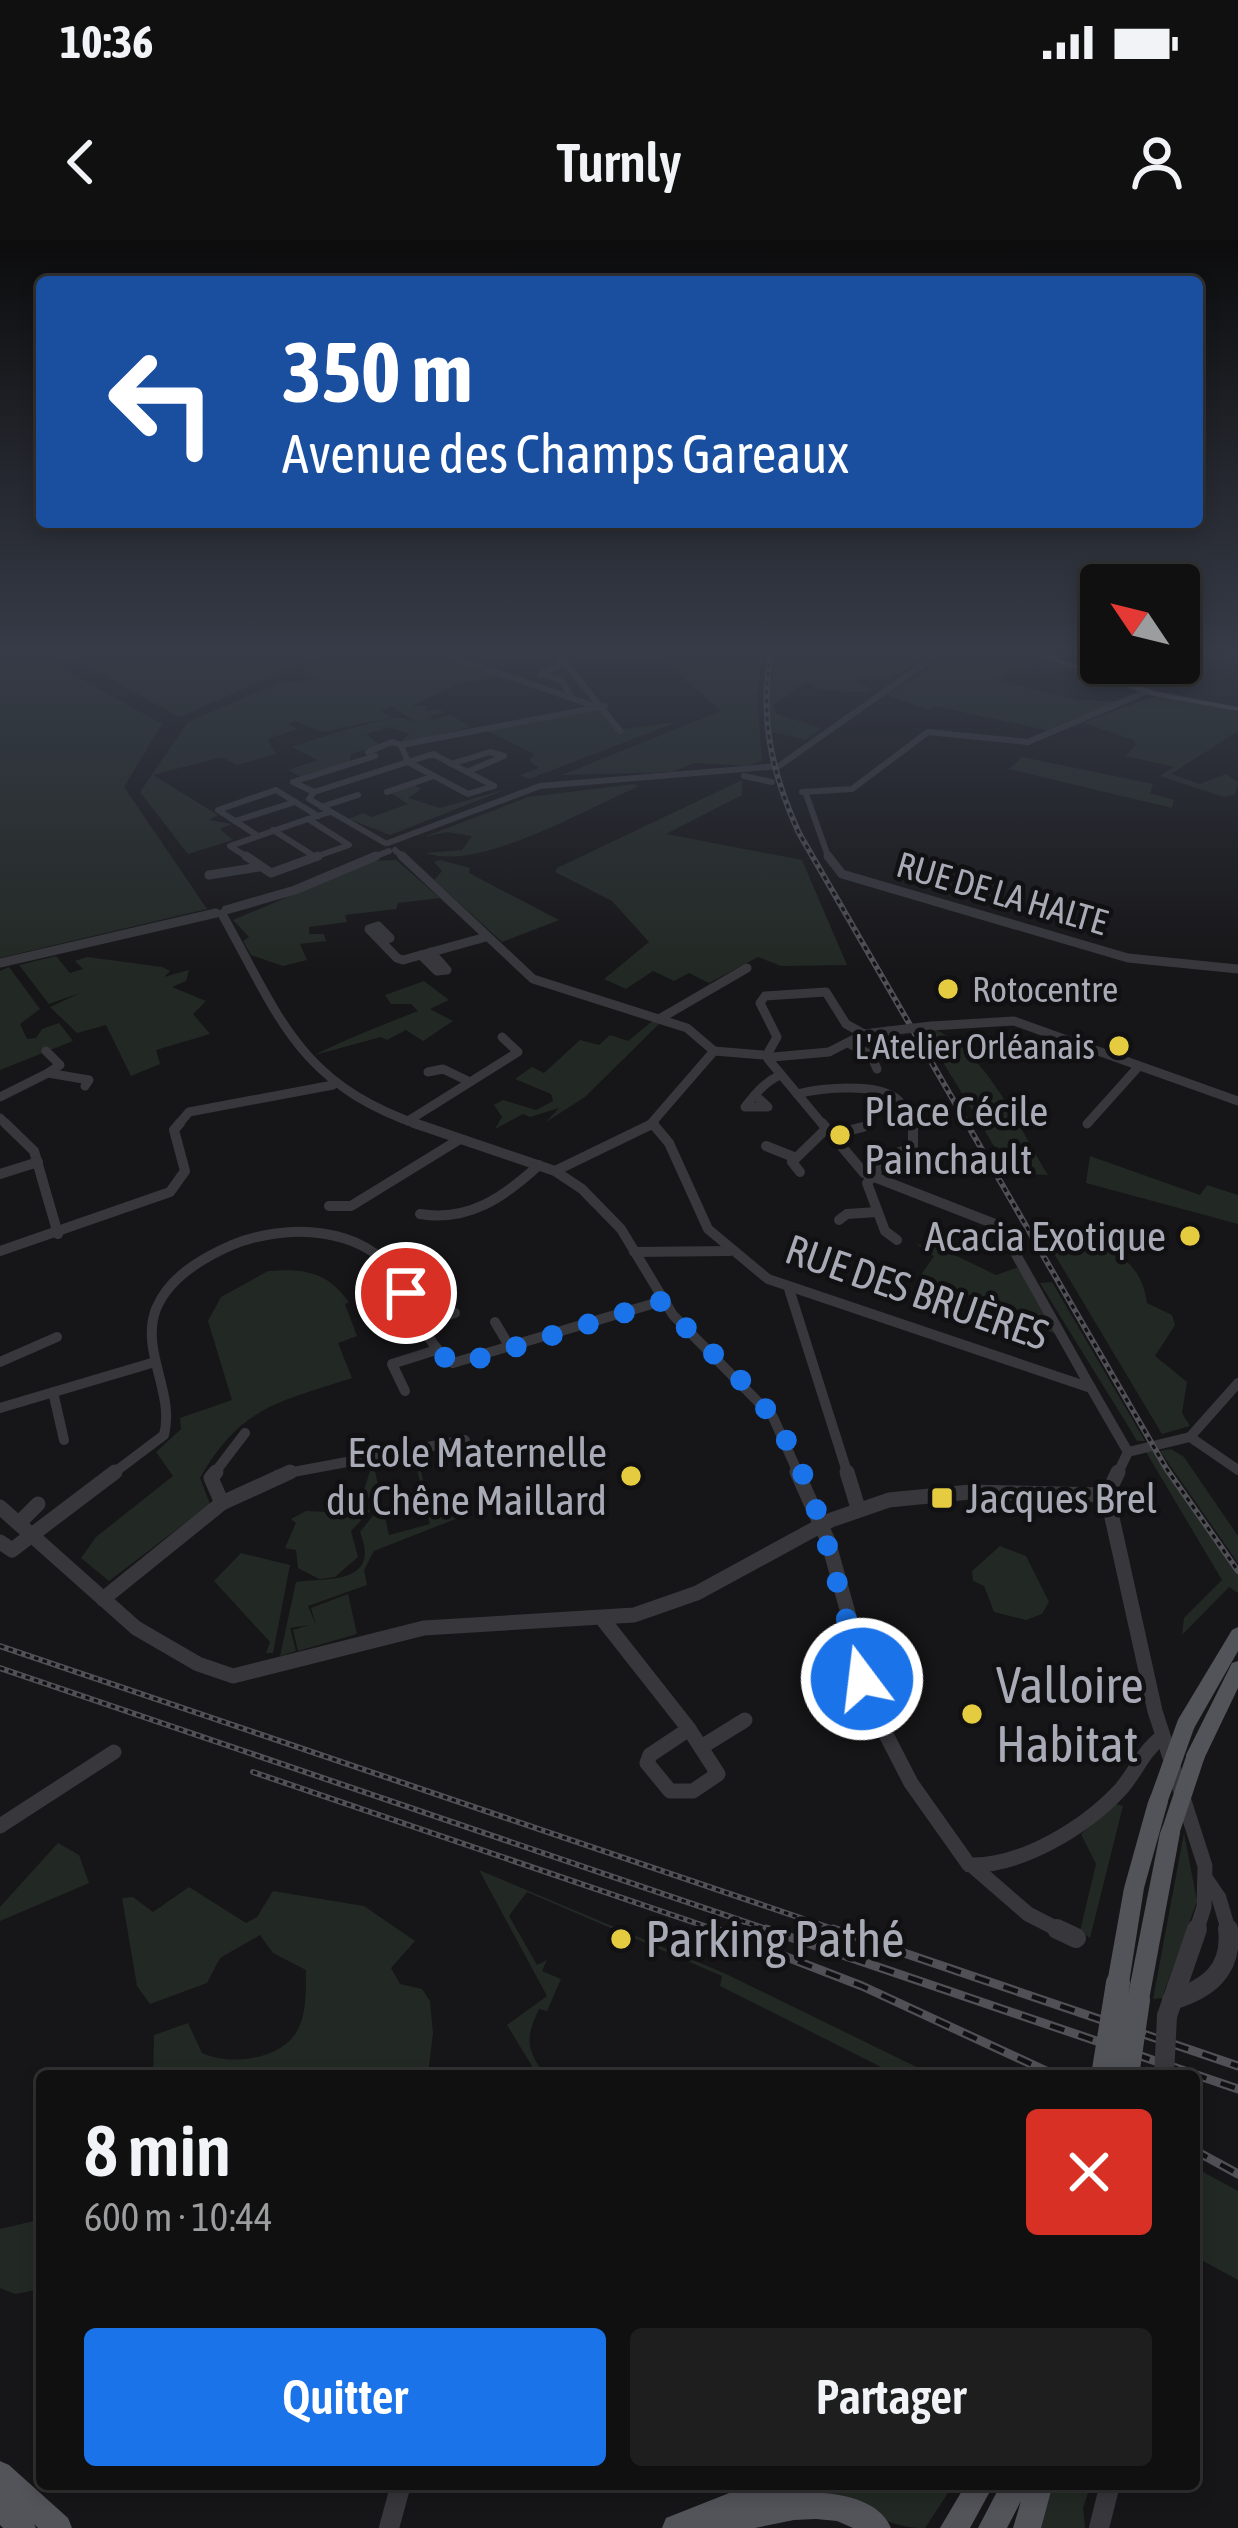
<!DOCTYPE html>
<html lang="fr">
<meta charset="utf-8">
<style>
body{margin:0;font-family:"Asap Condensed",sans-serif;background:#1e1e1f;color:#f1f3f6;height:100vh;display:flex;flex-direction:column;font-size:45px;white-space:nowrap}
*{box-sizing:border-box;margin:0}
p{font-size:39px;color:#9c9d9f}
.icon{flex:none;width:66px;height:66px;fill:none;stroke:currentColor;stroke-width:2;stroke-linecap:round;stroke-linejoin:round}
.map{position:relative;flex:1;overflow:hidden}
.details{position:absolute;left:36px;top:1830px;width:1164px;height:420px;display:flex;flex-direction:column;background:#101011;border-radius:12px;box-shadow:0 6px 18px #0003,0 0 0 3px #303031}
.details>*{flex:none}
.top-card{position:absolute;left:36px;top:36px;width:1167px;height:252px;border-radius:12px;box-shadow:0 6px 18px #0003,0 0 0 3px #303031;background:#1a4fa0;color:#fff;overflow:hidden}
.needle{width:78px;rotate:305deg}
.tools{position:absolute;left:1080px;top:324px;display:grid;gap:24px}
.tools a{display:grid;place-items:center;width:120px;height:120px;border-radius:12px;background:#101011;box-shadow:0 6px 18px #0003,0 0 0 3px #303031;font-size:60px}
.pin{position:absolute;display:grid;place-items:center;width:102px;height:102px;color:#fff;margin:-51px;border:6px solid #fff;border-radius:50%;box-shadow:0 3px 12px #0007}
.me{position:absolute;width:132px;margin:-66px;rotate:345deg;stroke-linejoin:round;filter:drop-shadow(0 0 9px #0008)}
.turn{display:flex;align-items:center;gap:42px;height:252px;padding:0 48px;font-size:54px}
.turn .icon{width:156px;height:156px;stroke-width:2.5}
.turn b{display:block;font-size:84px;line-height:102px}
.round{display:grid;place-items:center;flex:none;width:126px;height:126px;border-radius:12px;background:#1e1e1f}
.overview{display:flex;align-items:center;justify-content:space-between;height:204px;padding:0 48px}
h1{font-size:72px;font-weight:600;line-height:90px}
.primary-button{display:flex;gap:24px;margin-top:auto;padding:24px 48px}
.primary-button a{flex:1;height:138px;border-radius:12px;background:#1a73e8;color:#fff;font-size:48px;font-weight:600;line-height:138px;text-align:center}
.primary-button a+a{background:#1e1e1f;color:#f1f3f6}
.status{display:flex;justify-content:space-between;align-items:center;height:84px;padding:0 60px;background:#101011;direction:ltr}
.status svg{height:33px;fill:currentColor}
header{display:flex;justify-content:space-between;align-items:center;height:156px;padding:0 48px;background:#101011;font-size:54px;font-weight:600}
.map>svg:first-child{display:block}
.green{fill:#222924;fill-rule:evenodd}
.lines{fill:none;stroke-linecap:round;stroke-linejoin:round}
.stream{stroke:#2e333c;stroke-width:3}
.minor-far4{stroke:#37373c;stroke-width:6}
.minor-far3{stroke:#37373c;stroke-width:9}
.minor-far2{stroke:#37373c;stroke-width:10}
.minor-far1{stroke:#37373c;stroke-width:15}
.minor{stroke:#37373c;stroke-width:20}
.major{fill:#53535a;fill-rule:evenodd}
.rail-far1-casing{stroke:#505056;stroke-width:6}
.rail-casing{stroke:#505056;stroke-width:9}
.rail-far1{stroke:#111012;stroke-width:3;stroke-dasharray:4.5;stroke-linecap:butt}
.rail{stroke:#111012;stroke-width:4.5;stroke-dasharray:15;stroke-linecap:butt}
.minor-bridge-far1{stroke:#37373c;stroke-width:9}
.minor-bridge{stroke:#37373c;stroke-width:20}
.major-bridge-far1{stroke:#53535a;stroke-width:18}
.major-bridge{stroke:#53535a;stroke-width:24}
.route{stroke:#1a73e8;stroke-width:21;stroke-dasharray:0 37.8}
.poi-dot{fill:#e4cb40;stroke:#111012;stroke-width:4.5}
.labels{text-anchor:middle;stroke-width:9;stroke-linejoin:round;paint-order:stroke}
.far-street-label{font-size:36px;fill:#a8aab6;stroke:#111012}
.far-poi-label{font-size:36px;fill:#a8aab6;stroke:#111012;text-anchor:start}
.poi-label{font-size:42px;fill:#a8aab6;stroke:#111012;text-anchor:start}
.street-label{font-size:42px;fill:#a8aab6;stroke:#111012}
.near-poi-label{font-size:51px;fill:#a8aab6;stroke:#111012;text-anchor:start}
</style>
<div class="status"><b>10:36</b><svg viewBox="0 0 49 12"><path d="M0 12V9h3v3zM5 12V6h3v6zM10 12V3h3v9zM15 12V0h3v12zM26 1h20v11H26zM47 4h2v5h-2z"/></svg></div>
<header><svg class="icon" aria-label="back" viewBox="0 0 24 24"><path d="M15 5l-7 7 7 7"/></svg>Turnly<svg class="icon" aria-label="person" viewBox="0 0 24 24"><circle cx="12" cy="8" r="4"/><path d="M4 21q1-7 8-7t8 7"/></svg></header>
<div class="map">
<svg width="1238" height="2288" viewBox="0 0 1238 2288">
<rect width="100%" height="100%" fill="#161517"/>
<g class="green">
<path d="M0 414H35L162 484 124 547 207 669 0 718Z"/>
<path d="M65 414H324L179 477Z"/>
<path d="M387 414H437L501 436 460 443 411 466H426L425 472 438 469 444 472 430 476 433 480 451 475 470 487 406 503H399L409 494 391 487 366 494 380 505 351 514 350 522 301 537 288 530 318 520 292 507C306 502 390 475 403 478 409 479 413 483 419 484L391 466 380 470 390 478 322 492 295 481 288 484 298 489 267 499 276 514 237 525 222 517 153 535 218 575 209 580 232 584 220 589 233 600 188 614 140 552 188 482 283 441 299 443 317 437 302 433 338 417Z"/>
<path d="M656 414 762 416 757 458 762 521 747 526 695 523 672 532 562 535 721 471Z"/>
<path d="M778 414H930L889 439H852L873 450 867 453 818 449 806 442 773 465 776 474 821 488 806 500 770 492 766 458Z"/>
<path d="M953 414H1033L1083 434C1052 427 1025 415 997 440L1075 460 1123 461 1050 491 935 466 929 470 887 455Z"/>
<path d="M1154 456 1238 469V491L1171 534 1200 544 1226 534 1238 542 1235 555 1224 557 1160 536 1174 527 1125 516 1136 505 1134 500 1083 483Z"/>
<path d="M603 468 617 490 677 482 529 539 520 535 539 528 529 520 534 514 485 490Z"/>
<path d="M1022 517 1153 544 1150 553 1174 560 1172 568 1009 529Z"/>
<path d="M742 540V555L666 594 802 620 847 725 781 726 758 717 709 743 689 733 674 741 653 731 626 749 604 739 649 702 612 661 555 632 557 628Z"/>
<path d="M413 544 421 549 408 558 440 568 507 549 390 595 349 579 363 573 372 577 408 564 391 553Z"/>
<path d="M634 544 639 546C588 568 479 632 426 613L462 610 472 596 447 592 424 597 528 557Z"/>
<path d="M396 620 440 658 398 663 396 669 345 675 347 682 309 687V694H324L326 701 300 704 307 720 283 726 251 715 243 701 249 697 233 680 373 621Z"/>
<path d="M440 620 470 628 469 633 559 680 502 702 434 640 442 631 434 622Z"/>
<path d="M56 716 70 733 83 729 75 721 87 717 162 727 170 731 164 737 189 730 186 741 172 747 206 761 193 774 210 794 156 810 160 824 131 836 106 785 77 793 50 767 80 753 49 764 19 725Z"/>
<path d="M9 727 40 769 20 784 27 799 36 798 42 789 59 783 73 801 0 830V731Z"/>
<path d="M424 741 449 760 430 769 453 781 423 801 406 790 387 800 381 797 315 815C349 797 386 784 418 771L411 764H391L385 755Z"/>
<path d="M655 779 662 781 585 857 546 882 559 868 530 877 523 874 495 889 502 877 494 865 503 860 536 870 553 861 551 854 515 839 532 827 544 833 580 800 599 805 610 795 628 801Z"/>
<path d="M934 789C988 813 1018 887 1048 935L1023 934 1014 914 994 906 924 791Z"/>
<path d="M1090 916 1200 955 1207 945 1238 955V984L1086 943Z"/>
<path d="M1037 985C1086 1000 1139 1005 1147 1063L1172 1075 1175 1085 1155 1116 1187 1142 1182 1173 1190 1186 1162 1194Z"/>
<path d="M915 1003 930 1009 934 1005 996 1035 1019 1027 1058 1095 955 1049 950 1055 916 1042 934 1016Z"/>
<path d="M268 1031C305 1028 327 1032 349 1062L345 1064 357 1096 338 1103 352 1138C279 1162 241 1166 200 1238L210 1264 109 1341 81 1318 96 1297 173 1236 156 1212 181 1189 180 1178 232 1160 208 1081 221 1057Z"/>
<path d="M1052 1042 1145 1201H1137C1109 1154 1075 1101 1040 1043Z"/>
<path d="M1171 1209 1184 1217 1238 1296V1323L1160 1211Z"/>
<path d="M1154 1211 1238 1335V1353L1229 1347 1182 1395 1184 1378 1222 1340 1146 1212Z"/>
<path d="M417 1215 426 1252 458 1278 374 1311 364 1330 367 1345 308 1366 316 1385 311 1368 348 1354 357 1394 298 1411 293 1390 309 1385 290 1388 296 1411 280 1416 296 1342C322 1337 382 1347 360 1292L376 1272 375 1259 362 1256 372 1225ZM415 1221 430 1284 389 1295 375 1231Z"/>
<path d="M356 1260 370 1271 351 1291 358 1317 335 1337 319 1339 298 1328 296 1310 285 1308 296 1283 291 1279 306 1271 349 1273Z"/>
<path d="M1000 1306 1026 1316 1049 1362 1042 1374 1026 1380 994 1372 984 1346 973 1341 972 1331Z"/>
<path d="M241 1313 290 1325 273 1413H266L270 1402 214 1341Z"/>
<path d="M1116 1564 1123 1566 1090 1698 1080 1691 1096 1624 1081 1594Z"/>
<path d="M1184 1593 1197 1661 1162 1758 1153 1759Z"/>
<path d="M58 1603 79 1615 89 1643 0 1681V1667Z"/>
<path d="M479 1630 724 1733 935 1836H899L720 1746 722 1736 527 1652 509 1676 537 1725 547 1720 542 1731 561 1739 547 1771 539 1769C525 1800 526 1807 545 1836H538L507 1785 547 1756Z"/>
<path d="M189 1647 246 1683 257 1677 273 1651 364 1666 415 1701 391 1728 400 1744 422 1749 430 1761 433 1793 428 1834 153 1836 154 1795 188 1783 202 1813C228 1825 273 1821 293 1797 307 1780 306 1751 306 1730L273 1713 260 1695 220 1718 207 1743 150 1764 137 1746 122 1658 133 1657 153 1672Z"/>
<path d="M1194 1927 1238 1951V2040L1194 2016Z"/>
<path d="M42 1979V2075L36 2050 15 2054 0 2048V1989Z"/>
<path d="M811 2244H954L925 2288C873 2288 861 2257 813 2250Z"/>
<path d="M1050 2244H1091L1083 2268 1085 2288H1037Z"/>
</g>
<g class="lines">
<g class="stream">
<path d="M1085 414 1101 420"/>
<path d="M1110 423 1136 432 1151 423"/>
</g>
<g class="minor-far4">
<path d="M444 414 597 467"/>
<path d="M558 414 620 491"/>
<path d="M565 422 541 434 561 440 571 456"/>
<path d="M368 512 392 502 401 505"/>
<path d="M433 514 494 546 468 554 408 522Z"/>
<path d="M408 522 401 505 605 466"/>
<path d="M451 524 490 512 504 516 467 532"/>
<path d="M744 536 772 542"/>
<path d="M314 552 293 542 375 516"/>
<path d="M387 552 434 536"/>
<path d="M802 552 852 549 928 492 1028 502 1148 451"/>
<path d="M806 554 829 619"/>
<path d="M321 567 358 555"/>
<path d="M308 579 349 605 309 619"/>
<path d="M308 579 330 572"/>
<path d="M235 581 295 562"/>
<path d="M273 590 317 618"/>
<path d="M258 596 218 570 276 550 318 576"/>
<path d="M385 603 309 559 314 552 408 522"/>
<path d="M388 603 540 546 779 526 938 414"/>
<path d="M395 610 405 619"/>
<path d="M250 619 230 606 308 579"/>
<path d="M369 619 389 611"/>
</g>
<g class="minor-far3">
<path d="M246 616 271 633 318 616"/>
<path d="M402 616 533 739 687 788 714 811"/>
<path d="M828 616 842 634 1128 718 1238 729"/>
<path d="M209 635 259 627"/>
<path d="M226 670 295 650 376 616"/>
<path d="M222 674C281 780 299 844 422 886"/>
<path d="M381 701 390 698 378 686 369 689 397 718 403 720 486 697"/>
<path d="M421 715 437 731 447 730 431 712"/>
<path d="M0 723 216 673"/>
<path d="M661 778 747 728"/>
<path d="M931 786 1014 781 1238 861"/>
<path d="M848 803 871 815 877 829"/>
<path d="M46 811 60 825 48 833"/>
<path d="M714 811 763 815"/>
<path d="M768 813 777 797 760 763 765 756 826 752 846 784 864 794"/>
<path d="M773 817 829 812 864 794 888 791"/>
<path d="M768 819 824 886"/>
<path d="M428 832 443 829 468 841"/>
<path d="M797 854C820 848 879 842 898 860 904 866 910 878 915 886"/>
<path d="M755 855 768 867H745C755 854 765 842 780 835"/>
<path d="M0 857 48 833 89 840 85 846"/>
<path d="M0 878 8 886"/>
<path d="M408 881 518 812 502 797"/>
<path d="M1087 884 1139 826"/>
<path d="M177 886 189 872 333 845"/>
<path d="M649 886 714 811"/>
</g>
<g class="minor-far2">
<path d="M5 883 34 911 58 994"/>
<path d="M414 883 555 931 582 949 621 989 673 1075 773 1177 799 1235"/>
<path d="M822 883 864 933 1000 986 1091 1148"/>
<path d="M653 884 669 903 708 989 768 1039 1091 1148 1128 1212"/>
<path d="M831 895 863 887"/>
<path d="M766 906 796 918"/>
<path d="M555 931 654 883"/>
<path d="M800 932 792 922 826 889"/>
<path d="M0 934 38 922"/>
<path d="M329 966H351L460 899"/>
<path d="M420 974C469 982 504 957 539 925"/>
<path d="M839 980 847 974 877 972"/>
<path d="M897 1000 885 991 867 943 890 915 913 908V883"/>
<path d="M0 1011 170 952 185 931 174 890 180 883"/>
<path d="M634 1012 730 1011"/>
<path d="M789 1049 848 1235"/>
<path d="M495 1082 511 1109"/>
<path d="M423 1083 455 1073"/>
<path d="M0 1122 57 1097"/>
<path d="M405 1151 392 1124 436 1110"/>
<path d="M53 1152 64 1200"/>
<path d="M0 1168 155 1122"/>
<path d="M1190 1197 1238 1230"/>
<path d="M111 1235 164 1195C175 1152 140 1111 156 1069 169 1037 202 1018 232 1005 285 983 365 985 399 1039 416 1067 424 1104 453 1123L662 1061"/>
<path d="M213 1235 245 1193"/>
<path d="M277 1235 465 1200"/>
<path d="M1117 1235 1128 1212 1190 1197 1238 1143"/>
</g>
<g class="minor-far1">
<path d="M216 1232 211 1238 222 1263"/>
<path d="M797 1232 828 1301 877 1477 911 1543 969 1625C1021 1627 1086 1587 1121 1549 1136 1532 1143 1511 1162 1497"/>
<path d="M847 1232 858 1268"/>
<path d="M1107 1255 1155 1471 1205 1626 1204 1667 1196 1692"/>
<path d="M0 1267 136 1388 198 1424 233 1436 424 1388 634 1375 697 1353 831 1280 889 1260 970 1252 1107 1255 1118 1232"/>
<path d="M23 1279 38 1264"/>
<path d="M0 1302 12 1310 115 1232"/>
<path d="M103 1359 222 1263 290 1232"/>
<path d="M604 1381 689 1489"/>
<path d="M689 1489 718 1534 693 1551H670L647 1523 650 1515Z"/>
<path d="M703 1506 745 1480"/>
<path d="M0 1586 114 1512"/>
<path d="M975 1628 1028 1674 1063 1692"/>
<path d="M1206 1639 1219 1658 1229 1692"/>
</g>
<g class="minor">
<path d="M1057 1689 1076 1698"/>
<path d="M1172 1760C1208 1749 1233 1730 1228 1689"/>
<path d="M1167 1776 1197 1689"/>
<path d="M389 2288 401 2244"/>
<path d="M1099 2288 1110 2244"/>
</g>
<g class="major">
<path d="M1034 414H1044L1154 451 1238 467V471L1149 455Z"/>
<path d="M1238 1387V1411L1193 1490 1186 1492 1179 1490 1177 1484 1179 1478 1232 1390Z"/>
<path d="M1238 1421V1448L1203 1521 1196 1524 1189 1521 1186 1515 1232 1423Z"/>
<path d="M1158 1553 1165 1555 1168 1562 1144 1648 1129 1743 1126 1751 1118 1754 1110 1751 1107 1743 1124 1648 1148 1562 1151 1555Z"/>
<path d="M1170 1583 1177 1586 1180 1593 1149 1760 1146 1768 1138 1771 1130 1768 1127 1760 1160 1593 1163 1586Z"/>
<path d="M0 2221 9 2225 68 2278 72 2288H38L34 2284 36 2288H3L0 2285Z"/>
<path d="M752 2244H799L796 2253C827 2251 877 2255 891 2288H853L837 2281 816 2279 794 2280 755 2288H662L666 2278Z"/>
<path d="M966 2244H994L970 2288H940Z"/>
<path d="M1001 2244H1053L1041 2288H1013L1021 2261 1007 2288H978Z"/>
</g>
<defs>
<g id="rail-far1">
<path d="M771 414C759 478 772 534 799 593L1166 1228 1238 1331"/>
<path d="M0 1406 842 1692"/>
<path d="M0 1428 775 1692"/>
<path d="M253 1532 722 1692"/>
</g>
<g id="rail">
<path d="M714 1689 862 1746 1057 1836"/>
<path d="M766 1689 1238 1849"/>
<path d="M833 1689 1238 1826"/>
<path d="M1194 1910 1238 1934"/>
</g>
</defs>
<use href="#rail-far1" class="rail-far1-casing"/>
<use href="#rail" class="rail-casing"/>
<use href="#rail-far1" class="rail-far1"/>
<use href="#rail" class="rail"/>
<path class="minor-bridge-far1" d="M888 791 931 786"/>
<path class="minor-bridge" d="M1164 1836 1167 1776"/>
<g class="major-bridge-far1">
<path d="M1158 1562 1186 1484"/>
<path d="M1170 1593 1196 1515"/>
</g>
<g class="major-bridge">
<path d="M1103 1836 1118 1743"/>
<path d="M1127 1836 1138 1760"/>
</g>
</g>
<linearGradient id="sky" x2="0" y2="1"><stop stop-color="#0c0c0d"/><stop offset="0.56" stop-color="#363b47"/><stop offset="1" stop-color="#363b47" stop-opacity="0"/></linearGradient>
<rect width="1238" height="734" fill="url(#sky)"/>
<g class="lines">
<path class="route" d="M406 1053C419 1077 431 1120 461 1124L662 1061C695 1102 741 1133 771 1176 822 1247 838 1356 862 1439"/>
</g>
<g class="poi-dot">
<circle cx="948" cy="749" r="12"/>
<circle cx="1119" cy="806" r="12"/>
<circle cx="840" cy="895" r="12"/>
<circle cx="1190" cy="996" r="12"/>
<circle cx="631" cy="1236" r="12"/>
<rect x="930" y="1246" width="24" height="24" rx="6"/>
<circle cx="972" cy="1474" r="12"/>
<circle cx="621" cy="1699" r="12"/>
</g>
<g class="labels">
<g class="far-street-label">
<text transform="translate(1002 653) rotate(16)" y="13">RUE DE LA HALTE</text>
</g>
<g class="far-poi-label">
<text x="972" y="762">Rotocentre</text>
<text x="1095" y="819" text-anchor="end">L'Atelier Orléanais</text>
</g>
<g class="poi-label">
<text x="864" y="886">Place Cécile<tspan x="864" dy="48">Painchault</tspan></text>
<text x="1166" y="1011" text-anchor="end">Acacia Exotique</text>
<text x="607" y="1227" text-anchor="end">Ecole Maternelle<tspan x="607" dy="48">du Chêne Maillard</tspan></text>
<text x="966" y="1273">Jacques Brel</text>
</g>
<g class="street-label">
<text transform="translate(917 1052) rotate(19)" y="15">RUE DES BRUÈRES</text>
</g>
<g class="near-poi-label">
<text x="996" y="1463">Valloire<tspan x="996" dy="59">Habitat</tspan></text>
<text x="645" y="1717">Parking Pathé</text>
</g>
</g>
</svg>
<div class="tools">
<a><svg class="needle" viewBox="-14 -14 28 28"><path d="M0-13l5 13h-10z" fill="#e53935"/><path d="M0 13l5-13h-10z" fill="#9c9d9f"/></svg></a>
</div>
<div class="pin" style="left:406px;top:1053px;background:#d93025"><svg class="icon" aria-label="arrive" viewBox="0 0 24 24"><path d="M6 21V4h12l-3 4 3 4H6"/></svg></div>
<svg class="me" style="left:862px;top:1439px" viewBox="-20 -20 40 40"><circle r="17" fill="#1a73e8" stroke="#fff" stroke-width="3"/><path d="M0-11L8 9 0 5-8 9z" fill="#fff"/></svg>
<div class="top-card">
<div class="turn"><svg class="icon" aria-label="left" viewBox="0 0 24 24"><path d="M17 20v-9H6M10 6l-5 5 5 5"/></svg><div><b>350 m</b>Avenue des Champs Gareaux</div></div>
</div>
<section class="details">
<div class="overview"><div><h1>8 min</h1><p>600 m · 10:44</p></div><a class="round" style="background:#d93025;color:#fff"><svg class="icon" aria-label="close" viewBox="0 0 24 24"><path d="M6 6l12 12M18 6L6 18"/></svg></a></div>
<div class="primary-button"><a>Quitter</a><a>Partager</a></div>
</section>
</div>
